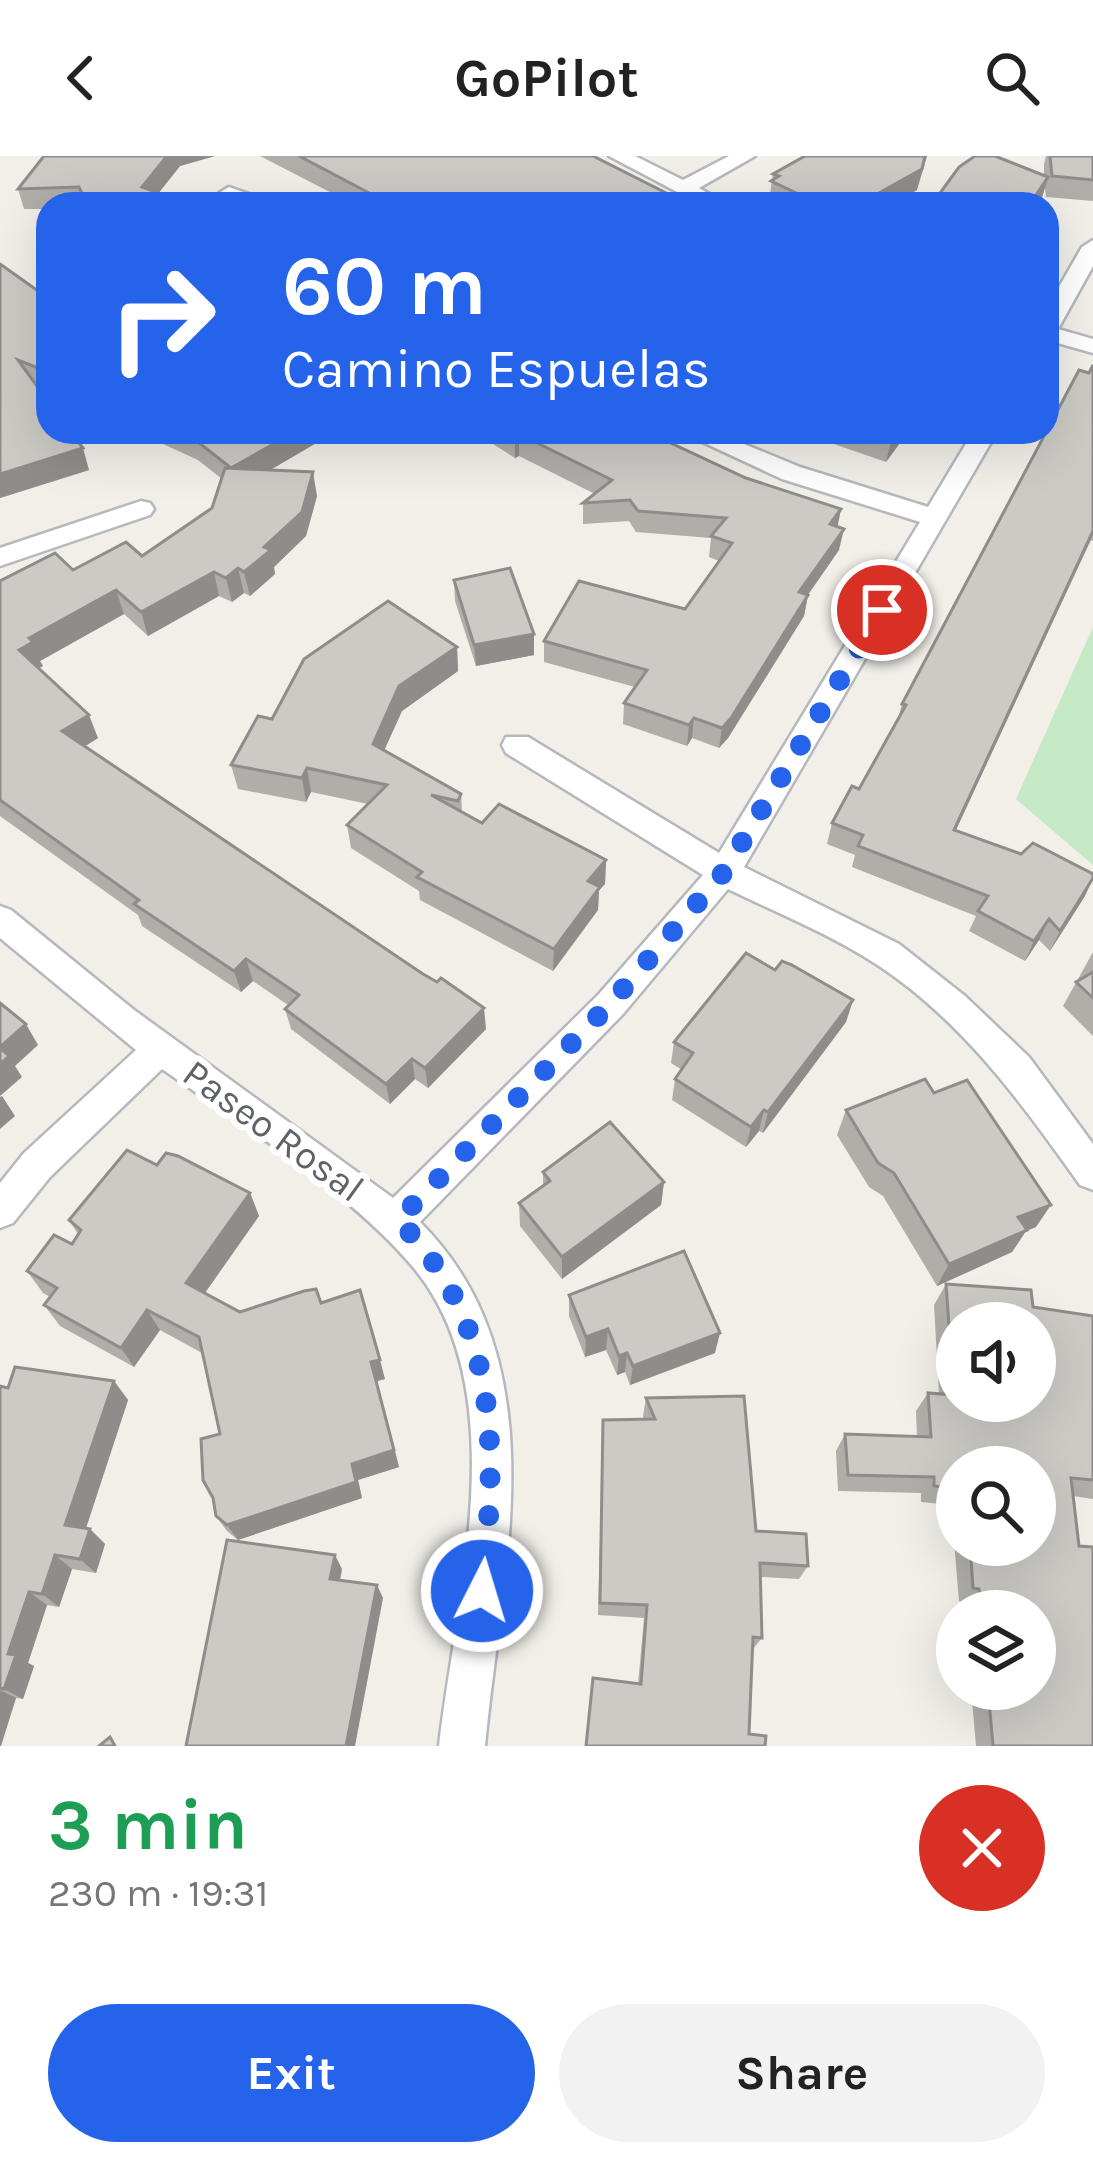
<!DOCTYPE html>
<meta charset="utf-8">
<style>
body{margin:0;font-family:Karla,sans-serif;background:#f2f2f2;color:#222;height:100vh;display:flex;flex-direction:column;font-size:45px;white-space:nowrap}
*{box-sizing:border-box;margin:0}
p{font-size:39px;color:#767676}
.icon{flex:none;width:66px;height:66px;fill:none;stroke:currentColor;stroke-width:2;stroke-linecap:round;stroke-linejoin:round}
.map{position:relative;height:1590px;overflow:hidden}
.panel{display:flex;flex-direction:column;background:#fff;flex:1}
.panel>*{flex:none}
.hud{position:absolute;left:36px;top:36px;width:1023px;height:252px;border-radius:36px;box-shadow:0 12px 48px #0002;background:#2563eb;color:#fff;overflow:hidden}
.fabs{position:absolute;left:936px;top:1146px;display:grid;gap:24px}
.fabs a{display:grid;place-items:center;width:120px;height:120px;border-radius:50%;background:#fff;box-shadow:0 12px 48px #0002;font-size:60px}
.pin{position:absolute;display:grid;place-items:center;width:102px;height:102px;color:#fff;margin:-51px;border:6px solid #fff;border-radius:50%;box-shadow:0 3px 12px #0007}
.me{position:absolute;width:132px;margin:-66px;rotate:5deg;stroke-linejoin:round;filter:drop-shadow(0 0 9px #0008)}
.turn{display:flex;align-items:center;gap:42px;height:252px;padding:0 48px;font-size:54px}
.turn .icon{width:156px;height:156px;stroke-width:2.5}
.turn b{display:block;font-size:84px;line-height:102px}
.round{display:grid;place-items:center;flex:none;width:126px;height:126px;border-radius:63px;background:#f2f2f2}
.summary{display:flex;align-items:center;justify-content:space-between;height:204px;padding:0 48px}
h1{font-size:72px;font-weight:700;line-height:90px;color:#1e9e55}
.action{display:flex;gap:24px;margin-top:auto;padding:24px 48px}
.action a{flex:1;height:138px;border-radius:72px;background:#2563eb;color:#fff;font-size:48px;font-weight:700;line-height:138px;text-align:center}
.action a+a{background:#f2f2f2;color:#222}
header{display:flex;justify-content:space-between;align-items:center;height:156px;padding:0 48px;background:#fff;font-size:54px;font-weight:700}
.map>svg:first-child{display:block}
.green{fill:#c5e8c5}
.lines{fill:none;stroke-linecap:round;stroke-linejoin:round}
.minor-casing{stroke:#b5b8bc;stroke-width:5}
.minor{fill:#fff;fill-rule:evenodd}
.wall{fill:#afaea9;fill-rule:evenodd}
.shaded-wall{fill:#8f8d8a}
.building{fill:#cccac5;stroke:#8f8d8a;stroke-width:3;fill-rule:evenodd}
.route{stroke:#2563eb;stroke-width:21;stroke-dasharray:0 37.8}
.labels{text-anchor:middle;stroke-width:12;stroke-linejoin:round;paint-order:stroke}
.street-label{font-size:39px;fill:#5f6368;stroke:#fff}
</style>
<header><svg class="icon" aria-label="back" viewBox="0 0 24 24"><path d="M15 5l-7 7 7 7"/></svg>GoPilot<svg class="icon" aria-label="search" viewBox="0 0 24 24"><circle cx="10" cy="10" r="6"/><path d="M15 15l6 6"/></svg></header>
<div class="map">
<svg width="1093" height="1590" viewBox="0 0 1093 1590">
<rect width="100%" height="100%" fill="#f1efe8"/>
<path class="green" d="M1093 471V709L1016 643Z"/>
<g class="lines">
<defs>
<g id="minor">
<path d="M609 0H635L683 24 729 0H755L699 32 727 48H700Z"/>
<path d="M229 31 266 44 270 48C251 48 232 50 219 37Z"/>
<path d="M1093 84V110L1058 173 1093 183V197L1047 184V152L1082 91Z"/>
<path d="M681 276H715L800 311 928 351 973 276H997L744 711 899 788 965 840 1029 901 1093 988V1034L1080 1029C1021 946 962 864 876 808 830 778 777 757 728 733L623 858 420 1066C561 1207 501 1415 485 1590H439C455 1445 517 1235 413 1111 351 1037 242 969 162 913L50 1021 13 1067 0 1072V1027L24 997 136 894 0 782V750L11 754 134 854 393 1042 599 838 703 719 506 597 502 589 506 581H528L719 697 920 366 782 323Z"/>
<path d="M141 345 150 347 154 353 150 359 0 410V392Z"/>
</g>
</defs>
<use href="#minor" class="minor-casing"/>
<use href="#minor" class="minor"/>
</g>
<g class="wall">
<path d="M44 0H215L180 10 158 37 189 48H48V53H24L18 33Z"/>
<path d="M260 0H593L688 48H353Z"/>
<path d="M1046 0H1093V45L1046 41 1045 32 1038 48H932L1044 19V8Z"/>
<path d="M773 18 917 34 892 48H774L769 45Z"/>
<path d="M0 108 48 142V235L37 231 89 314 0 342Z"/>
<path d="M1093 209V385L1091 384 956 674 1085 740 1050 795 1039 784 1025 805 969 775 976 760 852 711 855 699 827 688 832 667 859 633 898 563 902 548Z"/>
<path d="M151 276H316L318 286 270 314 317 340 306 380 274 411 275 418 250 440 244 437 232 446 219 440 148 480 124 458 40 505 43 510 39 512 98 582 85 590 486 873 428 932 415 923 390 948 291 873 285 853 288 849 253 825 241 836 142 770 138 759 0 660V425L142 400 212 352 222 323 198 304 163 288 161 280Z"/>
<path d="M474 276H647L837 371 839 394 808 439 804 460 728 582 719 592 692 582 687 590 623 568 624 547 635 531 544 506V485L685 453 719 405 709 401 711 382 636 376 629 365 583 368V347L595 338 519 300 515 302Z"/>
<path d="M799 276H908L886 306Z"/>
<path d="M454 424 534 478V499L476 510 455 445Z"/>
<path d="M457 491 458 515 402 555 384 595 461 638 462 656 482 667 606 704 605 728 599 734 598 754 553 815 420 744 419 735 351 692 347 669 368 648 311 636 306 646 238 633 231 609 272 563Z"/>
<path d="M1093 796V880L1063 850Z"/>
<path d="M775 814 853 844 846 866 763 977 759 975 746 991 672 944 675 923 682 914 671 907 674 886Z"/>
<path d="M934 937 1036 1071 1026 1075 1012 1096 937 1130 883 1040 869 1031 837 979 846 954Z"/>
<path d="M157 1009 250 1037 259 1060 205 1137 240 1156 321 1147 385 1223 377 1225 399 1311 358 1324 362 1342 238 1384 227 1375 216 1360 220 1278 202 1197 160 1174 134 1211 60 1170 44 1149 50 1141 43 1137 27 1115 72 1088 78 1078 69 1064Z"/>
<path d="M543 1016 664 1026 661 1049 562 1123 520 1070 519 1047 543 1030Z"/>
<path d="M946 1128 1033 1151 1093 1160V1343L1073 1340 1093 1590H976L971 1533H1035V1455H965L964 1446 959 1445 951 1349 921 1346V1337L838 1335 836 1295 845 1278 917 1281 916 1255 928 1237 939 1238 934 1149ZM957 1311 1035 1389H957Z"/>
<path d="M569 1139 715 1197 630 1229 625 1216 617 1219 606 1194 585 1201 569 1160Z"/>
<path d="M114 1225 128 1244 86 1372 90 1373 105 1388 96 1417 72 1413 59 1451 47 1449 28 1507 34 1510 23 1543 16 1542 0 1590V1230L8 1232Z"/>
<path d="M646 1242 756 1375 808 1410 799 1423 760 1421 762 1482 753 1493 749 1578 638 1528 644 1462 598 1459 603 1264 644 1263 643 1260Z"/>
</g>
<g class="shaded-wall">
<path d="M167 0H215L180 10 150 48 142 31Z"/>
<path d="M925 0H927L917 34 892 48H859Z"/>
<path d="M1048 21 1042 42 1038 48H1030Z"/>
<path d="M825 38 824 48H806L807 42Z"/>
<path d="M295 276H316L318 286 236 334 231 312Z"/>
<path d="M898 276H908L886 306 891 285Z"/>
<path d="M519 278V300L515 302V281Z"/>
<path d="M83 292 89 314 0 342V318Z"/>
<path d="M313 316 317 340 306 380 274 411 275 418 250 440 244 416 264 391Z"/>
<path d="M841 353 837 374 830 368Z"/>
<path d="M844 373 839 394 795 457 799 436Z"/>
<path d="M1093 375V378L946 695 954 674Z"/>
<path d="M238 412 244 437 232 446 226 422Z"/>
<path d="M214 416 219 440 148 480 141 456Z"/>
<path d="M116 434 124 458 40 505 43 510 28 518 19 494 29 482Z"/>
<path d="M808 439 804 460 728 582 719 592 722 572Z"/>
<path d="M534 478V499L476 510 474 489Z"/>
<path d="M457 491 458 515 402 555 376 612 373 588 399 530Z"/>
<path d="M89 559 98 582 71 599 62 575Z"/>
<path d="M694 562 692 582 687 590 689 569Z"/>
<path d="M307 612 311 636 306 646 302 622Z"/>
<path d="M606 704 605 728 599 734 598 754 553 815 554 793 588 725Z"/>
<path d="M1093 722 1085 740 1050 795 1060 775Z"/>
<path d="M1049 763 1039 784 1025 805 1034 785Z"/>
<path d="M246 803 253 825 241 836 234 815Z"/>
<path d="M853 844 846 866 763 977 768 956Z"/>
<path d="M484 852 486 873 428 932 425 912Z"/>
<path d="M26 868 38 889 15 910 22 921 0 940V891Z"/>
<path d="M412 903 415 923 390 948 386 928Z"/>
<path d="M2 940 15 960 0 973V941Z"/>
<path d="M764 954 759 975 746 991 751 971Z"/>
<path d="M664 1026 661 1049 562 1123V1101Z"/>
<path d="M250 1037 259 1060 197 1148 186 1127Z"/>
<path d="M1051 1049 1036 1071 1026 1075 1012 1096 937 1130 949 1108 1018 1061Z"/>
<path d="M147 1154 160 1174 134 1211 121 1192Z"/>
<path d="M608 1173 606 1194 585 1201 586 1181Z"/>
<path d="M720 1177 715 1197 630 1229 633 1210Z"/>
<path d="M627 1197 625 1216 617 1219 619 1200Z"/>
<path d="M380 1204 385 1223 377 1225 399 1311 358 1324 362 1342 238 1384 227 1369 352 1308 371 1206Z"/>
<path d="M114 1225 128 1244 82 1384 65 1369Z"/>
<path d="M90 1373 105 1388 96 1417 80 1403Z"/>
<path d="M55 1399 72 1413 59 1451 42 1438Z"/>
<path d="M335 1399 342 1413 338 1436 330 1423Z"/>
<path d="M377 1429 383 1442 355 1590H346Z"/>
<path d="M29 1436 47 1449 28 1507 34 1510 23 1543 4 1533 8 1498Z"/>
<path d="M0 1534 16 1542 1 1590H0Z"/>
</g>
<g class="building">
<path d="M44 0H167L142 31 189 48H87L79 31 18 33Z"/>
<path d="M299 0H593L688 48H390Z"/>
<path d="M805 0H925L922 13 859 48H846L825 38 807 42 771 25 779 20 773 18Z"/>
<path d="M975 0H995L1048 21 1030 48H932L959 11Z"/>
<path d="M1050 0H1093V24L1052 20Z"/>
<path d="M0 108 48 142V216L18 204 48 245V276H70L83 292 0 318Z"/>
<path d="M1093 209V375L954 674 1021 698 1033 687 1093 718V722L1060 775 1049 763 1034 785 978 755 988 740 858 690 863 679 832 667 852 630 859 633 906 549 902 548 1079 214 1089 217Z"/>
<path d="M179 276H295L231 312 193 282Z"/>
<path d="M507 276H647L746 322 841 353 830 368 844 373 799 436 808 439 731 562 722 572 694 562 689 569 624 547 647 514 544 485 579 425 685 453 732 387 711 380 726 362 638 355 630 344 583 347 612 324 519 278 515 281Z"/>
<path d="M865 276H898L891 285Z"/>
<path d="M225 312 313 316 302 356 264 391 271 394 244 416 238 412 226 422 214 416 141 456 116 434 29 482 33 486 19 494 89 559 62 575 423 818 437 826 441 822 484 852 425 912 412 903 386 928 285 853 299 839 246 803 234 815 134 748 139 744 0 644V425L55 397 73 414 126 386 142 400 212 352Z"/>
<path d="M510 412 534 478 474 489 454 424Z"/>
<path d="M388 445 457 491 399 530 373 588 461 638 458 645 431 639 482 667 499 648 606 704 588 725 600 731 554 793 417 721 422 716 347 669 387 629 307 612 302 622 231 609 258 560 272 563 304 503Z"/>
<path d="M746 797 775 814 782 805 792 809 853 844 768 956 764 954 751 971 675 923 693 897 674 886Z"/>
<path d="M1093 816V842L1076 826Z"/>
<path d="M0 847 26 868 0 891Z"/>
<path d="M0 892 9 900 0 908Z"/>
<path d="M925 923 934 937 967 924 1051 1049 1018 1061 1027 1074 949 1108 894 1017 878 1007 846 954Z"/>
<path d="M610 966 664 1026 562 1101 519 1047 550 1025 543 1016Z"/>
<path d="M127 994 157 1009 166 997 178 1000 250 1037 186 1127 240 1156 304 1135 316 1133 321 1147 360 1134 380 1204 371 1206 394 1294 352 1308 356 1326 227 1369 216 1360 213 1342 203 1324 201 1283 220 1278 199 1181 147 1154 121 1192 44 1149 57 1132 27 1115 54 1079 72 1088 81 1074 69 1064Z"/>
<path d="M684 1095 720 1177 633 1210 627 1197 619 1200 608 1173 586 1181 569 1139Z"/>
<path d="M946 1128 1031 1134 1033 1151 1093 1160V1324L1071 1322 1079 1390 1093 1391V1590H993L988 1533H1035V1455H981L979 1433 973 1432 970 1389H1035V1311H957V1333L934 1330V1321L848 1319 845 1278 931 1281 928 1237 954 1239ZM957 1167H1035V1245H957Z"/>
<path d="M15 1211 114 1225 65 1369 90 1373 80 1403 55 1399 42 1438 29 1436 8 1498 16 1499 4 1533 0 1532V1230L8 1232Z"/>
<path d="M744 1240 756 1375 806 1378 808 1410 760 1407 762 1482 753 1481 749 1578 766 1580 765 1590H586L593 1522 641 1528 647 1449 600 1447 603 1264 655 1263 646 1242Z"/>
<path d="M227 1384 335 1399 330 1423 377 1429 346 1590H186Z"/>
<path d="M110 1581 115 1590H99Z"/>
</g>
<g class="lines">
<path class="route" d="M482 1435C497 1297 502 1169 398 1064L610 848 724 716 882 454"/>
</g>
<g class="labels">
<g class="street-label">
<text transform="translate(274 974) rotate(36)" y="14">Paseo Rosal</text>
</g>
</g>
</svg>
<div class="fabs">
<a><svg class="icon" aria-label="sound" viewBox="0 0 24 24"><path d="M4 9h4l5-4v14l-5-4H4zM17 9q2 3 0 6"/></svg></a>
<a><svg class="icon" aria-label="search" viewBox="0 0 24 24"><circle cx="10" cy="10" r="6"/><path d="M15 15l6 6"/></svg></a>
<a><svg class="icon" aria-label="layers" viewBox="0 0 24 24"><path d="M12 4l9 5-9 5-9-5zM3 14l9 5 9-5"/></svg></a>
</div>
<div class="pin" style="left:882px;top:454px;background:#d93025"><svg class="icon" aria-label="arrive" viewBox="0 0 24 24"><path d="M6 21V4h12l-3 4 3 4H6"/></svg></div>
<svg class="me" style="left:482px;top:1435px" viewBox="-20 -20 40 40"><circle r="17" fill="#2563eb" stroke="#fff" stroke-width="3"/><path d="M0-11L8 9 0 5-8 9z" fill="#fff"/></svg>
<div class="hud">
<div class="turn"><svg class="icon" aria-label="right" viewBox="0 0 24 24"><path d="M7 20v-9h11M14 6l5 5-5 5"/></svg><div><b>60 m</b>Camino Espuelas</div></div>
</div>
</div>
<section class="panel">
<div class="summary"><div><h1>3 min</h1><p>230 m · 19:31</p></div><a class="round" style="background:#d93025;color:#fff"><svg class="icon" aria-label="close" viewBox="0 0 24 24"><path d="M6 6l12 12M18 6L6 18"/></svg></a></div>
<div class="action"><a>Exit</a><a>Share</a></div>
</section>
